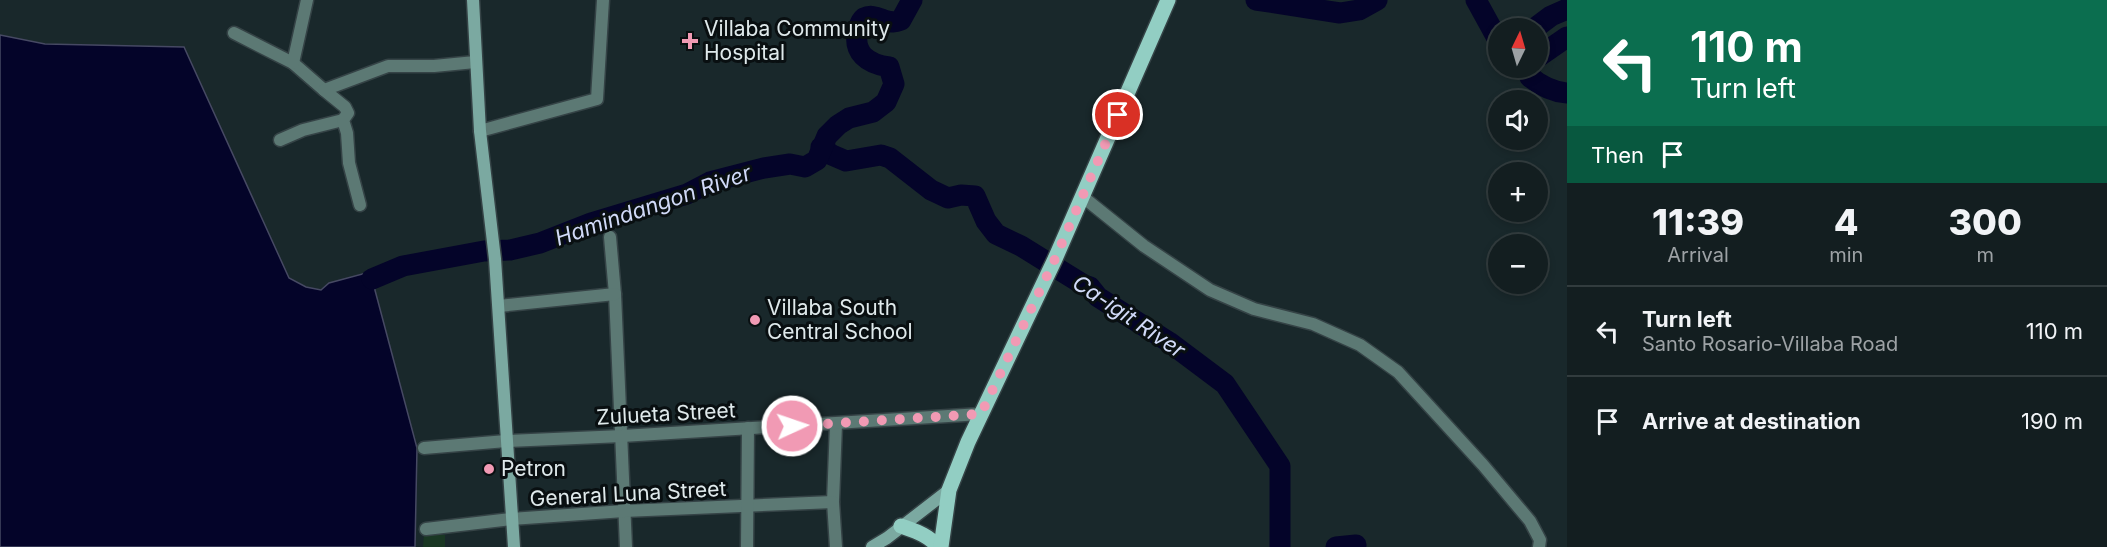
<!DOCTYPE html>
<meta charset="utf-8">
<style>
body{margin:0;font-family:Inter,sans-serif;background:#202b2d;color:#f1f3f6;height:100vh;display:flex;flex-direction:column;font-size:22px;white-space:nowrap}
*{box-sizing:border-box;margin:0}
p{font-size:20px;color:#9da2a5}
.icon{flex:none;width:33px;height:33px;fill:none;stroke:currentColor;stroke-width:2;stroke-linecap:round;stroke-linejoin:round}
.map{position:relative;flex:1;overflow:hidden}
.sheet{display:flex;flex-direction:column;background:#131e20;width:540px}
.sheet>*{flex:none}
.top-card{background:#0b6e4f;color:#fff;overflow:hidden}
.needle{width:39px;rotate:5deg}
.buttons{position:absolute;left:1488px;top:18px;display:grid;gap:12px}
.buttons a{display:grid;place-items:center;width:60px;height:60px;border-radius:50%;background:#131e20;box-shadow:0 3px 9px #0003,0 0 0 2px #323c3e;font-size:30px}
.pin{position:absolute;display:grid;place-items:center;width:51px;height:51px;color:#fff;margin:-26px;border:3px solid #fff;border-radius:50%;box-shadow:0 2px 6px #0007}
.me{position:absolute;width:66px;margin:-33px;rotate:87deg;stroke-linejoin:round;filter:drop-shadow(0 0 4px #0008)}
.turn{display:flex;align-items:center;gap:21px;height:126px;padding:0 24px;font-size:27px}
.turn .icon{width:78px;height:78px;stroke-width:2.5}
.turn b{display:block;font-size:42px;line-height:51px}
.then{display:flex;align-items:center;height:57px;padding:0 24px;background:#0003;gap:12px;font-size:22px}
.eta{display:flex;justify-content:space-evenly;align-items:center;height:102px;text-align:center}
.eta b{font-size:36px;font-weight:800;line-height:42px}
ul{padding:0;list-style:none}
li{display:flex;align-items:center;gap:18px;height:90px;padding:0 24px;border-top:2px solid #323c3e}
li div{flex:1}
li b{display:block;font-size:22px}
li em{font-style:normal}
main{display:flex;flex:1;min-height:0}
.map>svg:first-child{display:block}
.green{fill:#193723}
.water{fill:#040429;stroke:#464963;stroke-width:1.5}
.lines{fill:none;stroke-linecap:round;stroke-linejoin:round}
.river{stroke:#040429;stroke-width:21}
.street-casing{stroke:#354346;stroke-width:15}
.secondary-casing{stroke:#354346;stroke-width:15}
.primary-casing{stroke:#354346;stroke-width:18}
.street{stroke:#5c7974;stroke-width:12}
.secondary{stroke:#7ba9a1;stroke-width:12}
.primary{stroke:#92cec3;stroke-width:15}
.route{stroke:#f19ab4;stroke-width:10;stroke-dasharray:0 18}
.poi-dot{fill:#f19ab4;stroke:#090f11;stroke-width:2}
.labels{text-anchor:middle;stroke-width:6;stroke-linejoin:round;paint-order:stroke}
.poi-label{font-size:21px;fill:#dfe9eb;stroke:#090f11;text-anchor:start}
.street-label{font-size:21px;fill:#dfe9eb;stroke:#090f11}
.water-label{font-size:22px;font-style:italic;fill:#d1daf8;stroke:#090f11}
</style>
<main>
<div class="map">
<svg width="1567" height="547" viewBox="0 0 1567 547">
<rect width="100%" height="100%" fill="#19282b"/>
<path class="green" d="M424 534 445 535V547H423Z"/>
<path class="water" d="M0 35 45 44 184 47 289 278 306 287 321 290 329 283 366 273 372 279 417 448 415 547H0Z"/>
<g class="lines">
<g class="river">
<path d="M1256 0 1340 13 1359 10 1377 0"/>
<path d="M1476 0 1498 40"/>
<path d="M1535 28 1551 16 1567 9"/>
<path d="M1538 57 1567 37"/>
<path d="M1530 68V77C1541 86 1553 92 1567 93"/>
<path d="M821 147 832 155 846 161 881 155 890 158 931 190 948 198 961 195 975 196 986 221 996 234 1021 246 1084 285 1090 287 1098 297 1169 342 1225 384 1280 466V547"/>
<path d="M372 279 403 266 484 251 510 250 540 243 591 223 687 194 710 182 764 168 790 164 805 167 817 160 827 136 838 125 849 118 873 112 886 102 894 84 889 67C868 64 852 53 858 30 859 26 860 21 864 18 874 13 882 21 892 22 892 22 900 21 901 20L912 0"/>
<path d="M1336 547 1356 545"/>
</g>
<defs>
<g id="street">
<path d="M234 33 293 63 324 90"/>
<path d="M293 63 307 0"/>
<path d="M480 131 597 99 603 0"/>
<path d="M280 140 303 130 343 120"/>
<path d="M1083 197 1144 246 1210 290 1254 309 1313 324 1360 345 1398 372 1483 465 1530 521 1540 540 1539 547"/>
<path d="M360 205 349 163 347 133 343 120 348 113 345 107 324 90 388 66H434L475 62"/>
<path d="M610 237 615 294 626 547"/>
<path d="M499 306 615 294"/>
<path d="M836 424 833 502 836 547"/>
<path d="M424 448 506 441 622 436 981 414"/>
<path d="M426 529 511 519 624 511 833 502"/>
<path d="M747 547 748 428"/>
</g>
<g id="secondary">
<path d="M473 0 480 131 495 259 514 547"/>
<path d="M872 547 887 538 949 490"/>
</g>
<g id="primary">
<path d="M901 526C915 531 929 535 938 547"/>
<path d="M941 547 949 490 968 442 1055 259 1168 0"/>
</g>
</defs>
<use href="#street" class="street-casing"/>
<use href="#secondary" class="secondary-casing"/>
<use href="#primary" class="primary-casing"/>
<use href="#street" class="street"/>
<use href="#secondary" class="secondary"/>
<use href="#primary" class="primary"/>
</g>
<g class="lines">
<path class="route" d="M792 426 981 414 1055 259 1118 115"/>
</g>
<g class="poi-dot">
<path d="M687 32h6v6h6v6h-6v6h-6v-6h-6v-6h6z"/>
<circle cx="755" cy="320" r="6"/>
<circle cx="489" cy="469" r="6"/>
</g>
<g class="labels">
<g class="poi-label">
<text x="704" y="36">Villaba Community<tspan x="704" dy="24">Hospital</tspan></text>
<text x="767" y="315">Villaba South<tspan x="767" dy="24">Central School</tspan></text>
<text x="501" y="476">Petron</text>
</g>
<g class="street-label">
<text transform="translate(666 414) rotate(-3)" y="7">Zulueta Street</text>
<text transform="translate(628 494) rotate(-3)" y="7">General Luna Street</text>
</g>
<g class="water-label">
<text transform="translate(653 205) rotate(-19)" y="8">Hamindangon River</text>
<text transform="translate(1129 316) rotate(34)" y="8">Ca-igit River</text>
</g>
</g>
</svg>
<div class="buttons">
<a><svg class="needle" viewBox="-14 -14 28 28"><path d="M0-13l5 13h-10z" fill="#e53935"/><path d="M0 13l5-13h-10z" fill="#9da2a5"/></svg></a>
<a><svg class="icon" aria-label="sound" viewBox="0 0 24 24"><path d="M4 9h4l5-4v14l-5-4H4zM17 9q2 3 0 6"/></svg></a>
<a>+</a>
<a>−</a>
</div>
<div class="pin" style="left:1118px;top:115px;background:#d93025"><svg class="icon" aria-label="arrive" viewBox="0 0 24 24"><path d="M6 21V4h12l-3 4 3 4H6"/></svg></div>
<svg class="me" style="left:792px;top:426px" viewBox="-20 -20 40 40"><circle r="17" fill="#f19ab4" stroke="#fff" stroke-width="3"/><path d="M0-11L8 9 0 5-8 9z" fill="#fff"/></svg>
</div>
<section class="sheet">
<div class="top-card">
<div class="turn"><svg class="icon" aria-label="left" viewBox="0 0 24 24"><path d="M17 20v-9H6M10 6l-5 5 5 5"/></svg><div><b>110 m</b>Turn left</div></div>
<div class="then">Then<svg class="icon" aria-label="arrive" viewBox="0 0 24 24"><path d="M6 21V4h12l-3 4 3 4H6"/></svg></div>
</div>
<div class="eta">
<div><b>11:39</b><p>Arrival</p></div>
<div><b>4</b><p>min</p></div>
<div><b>300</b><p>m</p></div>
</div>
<ul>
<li><svg class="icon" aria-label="left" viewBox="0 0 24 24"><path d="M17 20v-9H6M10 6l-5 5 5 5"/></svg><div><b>Turn left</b><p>Santo Rosario-Villaba Road</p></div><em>110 m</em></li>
<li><svg class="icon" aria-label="arrive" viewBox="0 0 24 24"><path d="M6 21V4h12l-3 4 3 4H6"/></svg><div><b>Arrive at destination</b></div><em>190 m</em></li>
</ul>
</section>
</main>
